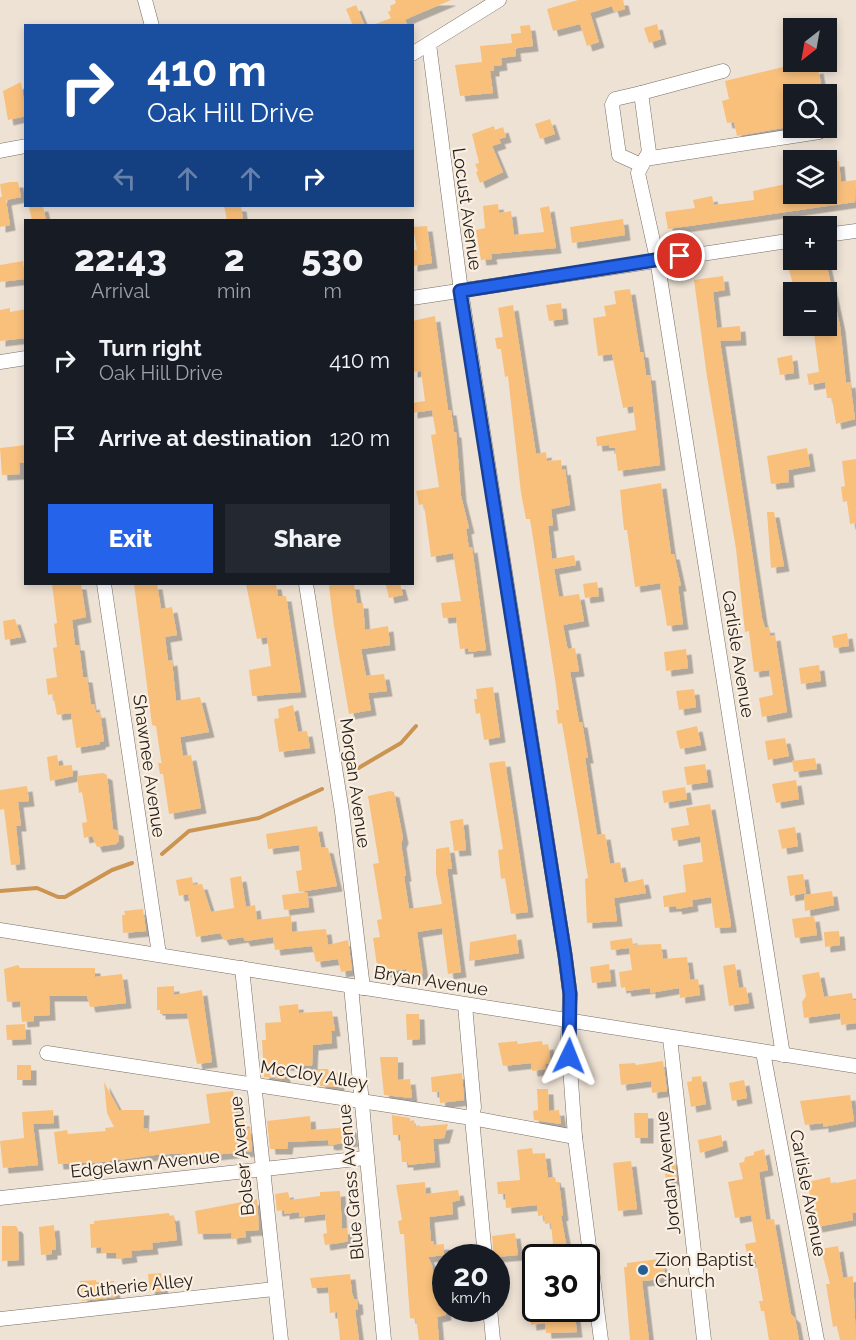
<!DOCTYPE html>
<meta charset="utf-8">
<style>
body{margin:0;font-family:Raleway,sans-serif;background:#242831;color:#f1f3f6;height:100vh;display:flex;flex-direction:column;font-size:22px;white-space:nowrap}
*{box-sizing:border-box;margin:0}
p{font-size:20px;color:#9ea1a6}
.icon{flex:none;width:33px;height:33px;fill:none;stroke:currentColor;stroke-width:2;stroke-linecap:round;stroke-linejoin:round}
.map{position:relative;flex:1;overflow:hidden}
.drawer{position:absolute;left:24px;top:219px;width:390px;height:366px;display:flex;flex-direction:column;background:#171b24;border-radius:0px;box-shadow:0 3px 9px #0003}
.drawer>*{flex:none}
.hud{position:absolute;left:24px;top:24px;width:390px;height:183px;border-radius:0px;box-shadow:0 3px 9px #0003;background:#1a4fa0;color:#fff;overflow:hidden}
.needle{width:39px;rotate:211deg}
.buttons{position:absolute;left:783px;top:18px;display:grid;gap:12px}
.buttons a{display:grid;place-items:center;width:54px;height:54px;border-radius:0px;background:#171b24;box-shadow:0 3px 9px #0003;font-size:30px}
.speed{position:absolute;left:432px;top:1244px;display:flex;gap:12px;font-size:30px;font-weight:700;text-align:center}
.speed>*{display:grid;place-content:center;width:78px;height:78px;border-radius:50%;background:#171b24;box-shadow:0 3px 9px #0003;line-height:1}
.speed small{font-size:15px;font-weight:400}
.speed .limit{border:3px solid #111;border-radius:9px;background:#fff;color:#111}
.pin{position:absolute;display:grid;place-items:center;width:51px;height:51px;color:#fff;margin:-26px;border:3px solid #fff;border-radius:50%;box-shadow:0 2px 6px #0007}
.me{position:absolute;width:66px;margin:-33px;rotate:2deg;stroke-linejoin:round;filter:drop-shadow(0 0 4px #0008)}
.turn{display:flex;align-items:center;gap:21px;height:126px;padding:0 24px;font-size:27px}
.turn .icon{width:78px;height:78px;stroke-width:2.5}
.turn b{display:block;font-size:42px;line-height:51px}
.lanes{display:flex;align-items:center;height:57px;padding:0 24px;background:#0003;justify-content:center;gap:30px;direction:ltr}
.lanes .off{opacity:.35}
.eta{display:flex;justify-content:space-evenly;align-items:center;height:102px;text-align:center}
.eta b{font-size:36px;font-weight:800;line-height:42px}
.button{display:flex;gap:12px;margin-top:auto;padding:12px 24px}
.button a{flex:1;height:69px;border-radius:0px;background:#2563eb;color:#fff;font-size:24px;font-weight:800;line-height:69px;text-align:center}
.button a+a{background:#242831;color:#f1f3f6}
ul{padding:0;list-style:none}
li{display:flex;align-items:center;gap:18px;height:78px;padding:0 24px}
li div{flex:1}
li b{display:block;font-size:22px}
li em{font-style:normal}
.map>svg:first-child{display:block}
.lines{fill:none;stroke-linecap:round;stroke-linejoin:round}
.stream{stroke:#cb9450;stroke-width:4}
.building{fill:#f9c07b;filter:url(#shadow)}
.minor-casing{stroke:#776d61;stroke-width:15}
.minor{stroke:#fff;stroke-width:14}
.route-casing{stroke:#184099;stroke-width:15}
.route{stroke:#2563eb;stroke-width:10}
.poi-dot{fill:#255f96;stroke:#fbefe2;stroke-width:2}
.labels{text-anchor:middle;stroke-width:4.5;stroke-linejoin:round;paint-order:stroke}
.street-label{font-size:18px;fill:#211d18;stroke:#fbefe2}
.poi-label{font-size:18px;fill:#211d18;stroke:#fbefe2;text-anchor:start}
</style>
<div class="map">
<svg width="856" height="1340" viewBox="0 0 856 1340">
<defs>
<filter id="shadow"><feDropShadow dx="5.5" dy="5.5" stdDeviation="0" flood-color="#0004"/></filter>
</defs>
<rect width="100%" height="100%" fill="#eee2d5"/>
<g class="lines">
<g class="stream">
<path d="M355 770 401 743 416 726"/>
<path d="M162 854 189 831 259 818 322 789"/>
<path d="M0 891 37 888 58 897H65L112 870 132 863"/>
</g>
</g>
<g class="building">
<path d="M395 0H451L411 17 405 20 408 26 373 25 391 18 388 12 391 10 390 6 396 3Z"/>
<path d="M578 0H623L625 9 614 12 612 6 590 13 599 42 587 46 580 24 553 31 547 9Z"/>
<path d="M356 5 365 26H353L346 9Z"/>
<path d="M657 24 661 39 649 43 644 28Z"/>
<path d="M530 25 533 46 515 48 516 56 501 58 502 65 494 66V71H490L493 93 460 96 455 65 482 62 480 46 512 43 511 34 521 33 520 26Z"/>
<path d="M787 66 789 73 818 68 823 94H794V126L737 136 734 122 727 123 722 101 729 99 725 81Z"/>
<path d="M21 82 26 116 8 120 3 91Z"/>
<path d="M550 119 555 134 540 139 535 124Z"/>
<path d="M494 126 495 130 503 127 506 137 499 139 501 143 492 146 503 172 480 183 476 172 478 171 475 164 479 163 472 134Z"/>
<path d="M839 161 841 182 856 180 855 202 668 229 665 212 695 208 693 200 712 196 714 205 754 200 753 191 791 183 792 194H826V162Z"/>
<path d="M10 182H18L21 197 6 200 10 225 0 227V197H2L0 184Z"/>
<path d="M498 204 499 213 511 211 514 235 544 232 540 208 549 206 556 248 491 254 492 259 481 260 476 230 485 228 483 206Z"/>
<path d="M43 206 46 220H32L29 207Z"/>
<path d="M224 206H241L243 220H227Z"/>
<path d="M623 219 625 235 572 243 570 227Z"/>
<path d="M427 226 432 263 412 266V250H417L413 227Z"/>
<path d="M822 260V263L826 262 840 326 846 383 850 382 855 419 836 424 832 398H827L825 382 809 385 807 374 819 372 813 326H826V292H795L788 266Z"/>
<path d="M23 261 25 279 0 282V265Z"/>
<path d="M723 276 725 290 713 292 717 328 740 326 741 340 720 341 762 618 765 628 769 627 770 636 775 635 787 712 762 717 759 698 773 695 769 670 754 672 749 631 745 632 736 549 707 377 694 280Z"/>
<path d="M630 289 640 352H643L646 375H650L660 465 618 471 615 448H609V445L597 446 596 437 636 430 633 406 623 408 612 354 598 356 593 318 606 316 604 306 616 304 614 291Z"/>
<path d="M561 303 563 319 549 321 546 305Z"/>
<path d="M513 305 536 454 546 452 547 461 561 460 562 470 565 469 570 505 551 509 553 525 548 526 552 559 574 555 576 565 554 569 559 597 579 594 584 621 563 625 567 646 568 649 575 648 579 671 570 672 579 722H582L588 758H585L597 835 605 834 610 864 620 862 624 883 643 879 646 893 614 898 617 921 587 923 585 879 588 878 577 810 562 723 558 724 556 710H559L556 686 530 519H526L521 493 508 376 505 377 501 349H497L495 338 503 337 498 308Z"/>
<path d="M10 308V312L26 309V338L0 341V310Z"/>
<path d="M435 316 448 410H451L454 432H456L461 496 469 528 466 529 469 548 472 547 486 650 468 652V648L460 649 456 617 443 618 441 603 461 601 453 553 431 557 424 504 419 505 416 491 439 487 431 435 436 434 432 410 412 413V403L425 401 421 371 412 372V321Z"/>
<path d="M792 355 794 373 780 375 777 358Z"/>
<path d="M26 445V462L19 463 20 474 2 475 0 448Z"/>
<path d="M807 448 810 466 788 470 789 482 771 484 767 456Z"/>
<path d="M856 459V523L850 524 847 501 843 502 841 487 845 486 842 461Z"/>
<path d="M661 483 671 554H674L681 586H678L683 624 667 626 660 583 635 587 627 530H624L620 490Z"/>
<path d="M767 512H774L784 566 771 568Z"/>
<path d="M597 582 599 596 585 598 583 584Z"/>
<path d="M52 584H81L86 617 72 620 75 645H79L83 677H87L91 705 94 704 96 713 100 712 104 741 100 742V744L76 748 71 713 57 715 53 694 48 695 46 679 57 677 53 648 57 647 54 624 57 623Z"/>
<path d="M134 584H157L161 609 172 607 177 635 165 637 168 661 172 660 176 701 200 697 209 732 180 737 183 756 191 755 201 808 169 814 163 774H160L158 763H162L161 760 156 726 152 725Z"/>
<path d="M246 584H276L278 596H286L301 692 252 696 249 670 271 666 267 637 257 639Z"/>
<path d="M332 584H354L357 603H363L365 630 388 626 390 645 361 649 366 676 384 674 387 691 368 693 371 710 349 714 334 626 329 586Z"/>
<path d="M393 584H400L403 595 389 598 386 585Z"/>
<path d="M15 619 21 637 5 640 3 621Z"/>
<path d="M847 633 849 646 834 648 832 636Z"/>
<path d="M686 649 688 668 666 671 664 652Z"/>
<path d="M819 665 821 681 801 684 799 668Z"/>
<path d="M493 687 500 737 484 740 480 713 476 714 474 699H477L476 689Z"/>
<path d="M694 689 696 707 679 710 676 691Z"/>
<path d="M293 705 298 732 307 731 310 748 279 752 274 719 279 718 278 709Z"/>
<path d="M697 726 701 745 680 749 676 731Z"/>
<path d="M785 738 789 756 768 760 765 741Z"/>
<path d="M57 755 59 766 72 765 73 776 50 781 47 757Z"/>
<path d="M815 758 817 769 794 772 792 761Z"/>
<path d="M505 761 528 912 511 914 505 878 501 879 498 850 503 849 489 763Z"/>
<path d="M705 764 708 782 687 785 684 767Z"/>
<path d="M103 773 107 775 113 829 118 831 119 841 116 844 97 847 92 836 84 838 82 823 87 822 82 792 79 793 77 776Z"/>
<path d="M796 780 799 799 776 803 772 784Z"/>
<path d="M27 786 29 801 18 802 21 826H16L20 864 11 865 4 809 0 810V790Z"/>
<path d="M685 787 687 799 664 803 662 791Z"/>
<path d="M390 791 394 792 403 838 401 843 406 876H404L409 909 442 904 436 874V849L449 847 452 869H447L461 972 448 974 442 928 417 932 423 974 407 976 406 969 378 973 373 938 380 937 377 920 382 919 373 864 379 863 368 796Z"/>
<path d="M710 804 731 924V927L715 928 711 897 692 900 693 906 677 909 676 906 664 907 663 896 686 892 683 865 703 862 700 836 673 841 671 828 689 825 686 808Z"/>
<path d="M463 819 466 850 454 851 450 821Z"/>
<path d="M317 826 321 847 328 848 337 886 299 892 296 871 302 870 299 845 268 849 266 834Z"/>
<path d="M795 827 798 846 782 849 778 830Z"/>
<path d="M803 874 806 893 790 896 787 876Z"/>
<path d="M241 876 246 907 255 905 257 920 291 916 292 932 326 929 328 945 348 940 352 970 341 972 338 959 316 962 312 946 275 950 273 937 245 941 243 937 224 940 220 933 196 937 188 894 179 896 176 880 192 877 193 885 202 884 211 912 234 908 230 878Z"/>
<path d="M832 891 834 905 805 911 804 895Z"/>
<path d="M307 892 309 907 284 910 282 895Z"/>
<path d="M143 909 146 931 123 933 122 915H125L124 911Z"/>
<path d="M814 916 817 935 795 938 792 919Z"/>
<path d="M839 931 840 945 825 947 824 932Z"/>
<path d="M516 934 519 953 469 961 470 942Z"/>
<path d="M632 938 633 945 661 944 663 959 687 957 690 980 698 979 700 995 680 998 679 988 650 993V988L626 991 625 987 621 988 619 972 632 970 629 948 611 950 610 941Z"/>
<path d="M609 964 611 981 592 983 590 967Z"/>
<path d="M735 964 739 988 746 987 749 1003 729 1006 723 966Z"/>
<path d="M18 965 20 968H95V977L122 974 126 1003 90 1007 87 996H49L50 1015 34 1016V1021L22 1022 20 1001 7 1002 4 969Z"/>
<path d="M819 972 824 997 852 993 853 1000H856V1023L841 1025 840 1013 804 1018 802 1002 806 996 802 975Z"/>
<path d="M174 986V995L202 990 212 1062 197 1064 187 1013 160 1014V1010H157V987Z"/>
<path d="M298 1004 299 1013 332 1011 335 1031H331L332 1043 313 1045 312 1066 284 1065 285 1079 264 1077 262 1040H266L265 1023 281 1022 279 1006Z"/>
<path d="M406 1014H419L420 1039 407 1040Z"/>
<path d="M25 1024 26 1039 7 1040 6 1025Z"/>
<path d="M517 1041 518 1044 542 1041 543 1045 548 1044 551 1064H545L546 1069 532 1071 531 1063 503 1066 498 1043Z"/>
<path d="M380 1057H398V1080L410 1079 412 1098 384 1095Z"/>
<path d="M663 1061 667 1091 652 1093 651 1081 621 1085 619 1064 635 1063 636 1065Z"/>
<rect x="17" y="1065" width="14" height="15"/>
<path d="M318 1069H328L329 1072 338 1073 339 1087 320 1086Z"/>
<path d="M462 1073 464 1100 440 1103 439 1092H432L431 1077Z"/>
<path d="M701 1076 706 1104 691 1107 687 1082 692 1081V1077Z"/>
<path d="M744 1080 747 1098 732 1101 729 1083Z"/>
<path d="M104 1082 119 1110H144L143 1129 148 1128V1132L210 1123 206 1094 233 1091 237 1123 244 1121 245 1128H250L252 1151 185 1158V1153L155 1155 103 1162 58 1164 54 1132 67 1130 68 1134 106 1131 105 1128 114 1127 107 1113Z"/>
<path d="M537 1089H548L549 1111 559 1110 561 1124 534 1120 533 1111 538 1110Z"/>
<path d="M850 1095 854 1121 823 1127V1123L805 1125 800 1101Z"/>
<path d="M53 1110 54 1123 33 1124 38 1165 3 1168 0 1141 24 1138 22 1112Z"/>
<path d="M634 1113H648V1138H635Z"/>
<path d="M392 1115 410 1118V1121L414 1120 415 1127 448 1124 444 1138 433 1139 435 1162 408 1165V1162H402L400 1135H393Z"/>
<path d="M310 1116 311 1130 351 1127 353 1141 332 1145 328 1144V1140L288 1142 287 1149H270L267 1121Z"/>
<path d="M721 1135 723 1146 700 1153 698 1140Z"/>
<path d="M532 1148 533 1154 545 1153 548 1178 555 1177 556 1182H559L563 1215 561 1216 568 1254 541 1257 539 1245 553 1244 551 1223 545 1224 544 1215 538 1216 537 1205 506 1208 505 1194H498L497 1182 520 1180 517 1150Z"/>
<path d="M764 1149 768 1170 759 1172 766 1220 774 1219 791 1314 795 1318 799 1340H769L764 1311H761L759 1301H763L756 1261 749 1262 745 1244 756 1242 751 1215 735 1218 728 1182 743 1179 739 1163 744 1162 745 1157 754 1155V1152Z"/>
<path d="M675 1159 677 1180 666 1181 664 1160Z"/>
<path d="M631 1161 637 1209 618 1211 613 1163Z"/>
<path d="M830 1177 831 1184 856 1179V1213H852L853 1220 817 1227 807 1182Z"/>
<path d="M425 1182 426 1194 458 1190 460 1200 452 1202 453 1214 429 1217 431 1241H434V1245L444 1244V1255L428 1257 432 1265 436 1298 444 1299 446 1315 437 1317 439 1340H419L416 1319 410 1318 404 1234H400L398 1221 402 1220 396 1185Z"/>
<path d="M340 1191 342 1229 347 1228 348 1241 345 1242 325 1245 323 1234 327 1233 325 1214 299 1217V1212L284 1214V1210L277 1211 275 1194 288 1192 290 1200 320 1196V1192Z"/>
<path d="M257 1199 259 1230 245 1231 246 1237 232 1239 231 1233 198 1234 195 1211Z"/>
<path d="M169 1213 170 1216 174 1215 177 1240 152 1243 153 1249 131 1251 132 1257 117 1259 116 1253H101V1247L91 1248 90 1224H94V1221Z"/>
<path d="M54 1225 56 1250H52V1254L41 1255 39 1227Z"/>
<path d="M2 1226H16L18 1229 19 1260 2 1261Z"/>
<path d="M515 1233 518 1255 494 1257 492 1236Z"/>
<path d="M838 1246 843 1278 853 1276 856 1340H840L837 1326 833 1327 826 1284H830L821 1249Z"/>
<path d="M658 1259 665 1270 661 1279 642 1281 649 1340H630L624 1267H627V1263Z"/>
<path d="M161 1273 163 1291 150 1292 148 1274Z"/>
<path d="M350 1274 352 1293 354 1299H357L358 1309 355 1310 359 1340H340L337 1312 330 1313 328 1287 312 1288 310 1278Z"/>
<path d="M96 1280V1282L114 1281 115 1297 82 1301 80 1281Z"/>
<path d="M529 1308H574L577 1332 546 1333 545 1323 531 1325Z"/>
</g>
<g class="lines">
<defs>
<g id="minor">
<path d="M145 0 152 26"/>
<path d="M429 44 461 291 565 955 570 994 568 1039 575 1137 601 1340"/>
<path d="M412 54 499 0"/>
<path d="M641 93 723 71"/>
<path d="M0 151 26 146"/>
<path d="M641 165 619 155 612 105 615 99 641 93 649 152 645 159"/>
<path d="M826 235 856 231"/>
<path d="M412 298 794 240"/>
<path d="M0 362 26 358"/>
<path d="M104 584 159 954"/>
<path d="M306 584 342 812 363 988"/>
<path d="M0 930 856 1066"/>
<path d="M242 968 281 1340"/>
<path d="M351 986 384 1340"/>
<path d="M465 1005 474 1107 472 1118 485 1257"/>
<path d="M670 1038 704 1340"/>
<path d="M763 1052 817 1340"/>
<path d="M47 1053 472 1118 575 1137"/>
<path d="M783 1055 657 259 638 173 645 159 819 132"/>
<path d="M0 1198 365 1158"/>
<path d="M490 1308 493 1340"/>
<path d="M0 1319 274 1289"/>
</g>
</defs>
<use href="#minor" class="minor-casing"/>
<use href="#minor" class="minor"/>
</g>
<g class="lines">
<defs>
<path id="route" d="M569 1056 570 994 565 955 460 291 680 256"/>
</defs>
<use href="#route" class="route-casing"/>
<use href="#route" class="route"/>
</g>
<circle class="poi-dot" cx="643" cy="1270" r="6"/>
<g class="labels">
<g class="street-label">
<text transform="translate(467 209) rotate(82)" y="6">Locust Avenue</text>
<text transform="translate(738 654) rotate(81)" y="6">Carlisle Avenue</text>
<text transform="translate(149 766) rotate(82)" y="6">Shawnee Avenue</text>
<text transform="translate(355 783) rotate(82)" y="6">Morgan Avenue</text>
<text transform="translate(431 981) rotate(9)" y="6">Bryan Avenue</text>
<text transform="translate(314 1075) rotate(9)" y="6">McCloy Alley</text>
<text transform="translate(242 1156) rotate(-96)" y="6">Bolser Avenue</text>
<text transform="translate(145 1164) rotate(-6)" y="6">Edgelawn Avenue</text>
<text transform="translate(668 1173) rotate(-96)" y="6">Jordan Avenue</text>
<text transform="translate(351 1182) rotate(-95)" y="6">Blue Grass Avenue</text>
<text transform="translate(808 1193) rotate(79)" y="6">Carlisle Avenue</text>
<text transform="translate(135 1286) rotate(-6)" y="6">Gutherie Alley</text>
</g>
<g class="poi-label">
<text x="655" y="1266">Zion Baptist<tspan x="655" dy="21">Church</tspan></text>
</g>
</g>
</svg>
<div class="buttons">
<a><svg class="needle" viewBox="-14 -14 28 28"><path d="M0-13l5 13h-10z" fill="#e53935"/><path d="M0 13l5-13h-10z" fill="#9ea1a6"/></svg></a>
<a><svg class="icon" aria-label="search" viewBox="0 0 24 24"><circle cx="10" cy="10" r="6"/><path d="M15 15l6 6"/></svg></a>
<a><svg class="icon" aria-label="layers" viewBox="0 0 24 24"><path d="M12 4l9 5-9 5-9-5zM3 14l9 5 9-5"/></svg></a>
<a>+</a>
<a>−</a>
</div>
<div class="speed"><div>20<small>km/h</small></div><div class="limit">30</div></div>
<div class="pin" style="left:680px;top:256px;background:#d93025"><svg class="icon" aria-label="arrive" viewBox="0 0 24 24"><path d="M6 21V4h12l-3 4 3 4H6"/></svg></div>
<svg class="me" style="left:569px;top:1056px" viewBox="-20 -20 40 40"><path d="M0-17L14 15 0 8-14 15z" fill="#2563eb" stroke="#fff" stroke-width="4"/></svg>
<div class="hud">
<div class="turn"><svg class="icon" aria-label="right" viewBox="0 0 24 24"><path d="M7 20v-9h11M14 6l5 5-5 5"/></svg><div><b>410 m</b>Oak Hill Drive</div></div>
<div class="lanes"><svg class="icon off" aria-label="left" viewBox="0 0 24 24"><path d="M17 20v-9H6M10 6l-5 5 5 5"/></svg><svg class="icon off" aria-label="ahead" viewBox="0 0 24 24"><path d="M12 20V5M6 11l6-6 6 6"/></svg><svg class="icon off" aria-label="ahead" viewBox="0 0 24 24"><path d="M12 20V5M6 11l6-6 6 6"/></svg><svg class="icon" aria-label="right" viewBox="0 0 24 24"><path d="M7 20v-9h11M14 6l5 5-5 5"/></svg></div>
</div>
<section class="drawer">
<div class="eta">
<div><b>22:43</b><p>Arrival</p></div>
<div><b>2</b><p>min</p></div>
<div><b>530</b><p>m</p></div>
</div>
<ul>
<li><svg class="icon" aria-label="right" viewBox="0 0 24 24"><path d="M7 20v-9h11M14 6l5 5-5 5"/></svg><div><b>Turn right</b><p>Oak Hill Drive</p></div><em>410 m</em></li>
<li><svg class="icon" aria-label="arrive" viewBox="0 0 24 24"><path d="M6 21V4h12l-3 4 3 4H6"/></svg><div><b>Arrive at destination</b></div><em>120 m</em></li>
</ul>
<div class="button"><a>Exit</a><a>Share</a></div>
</section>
</div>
